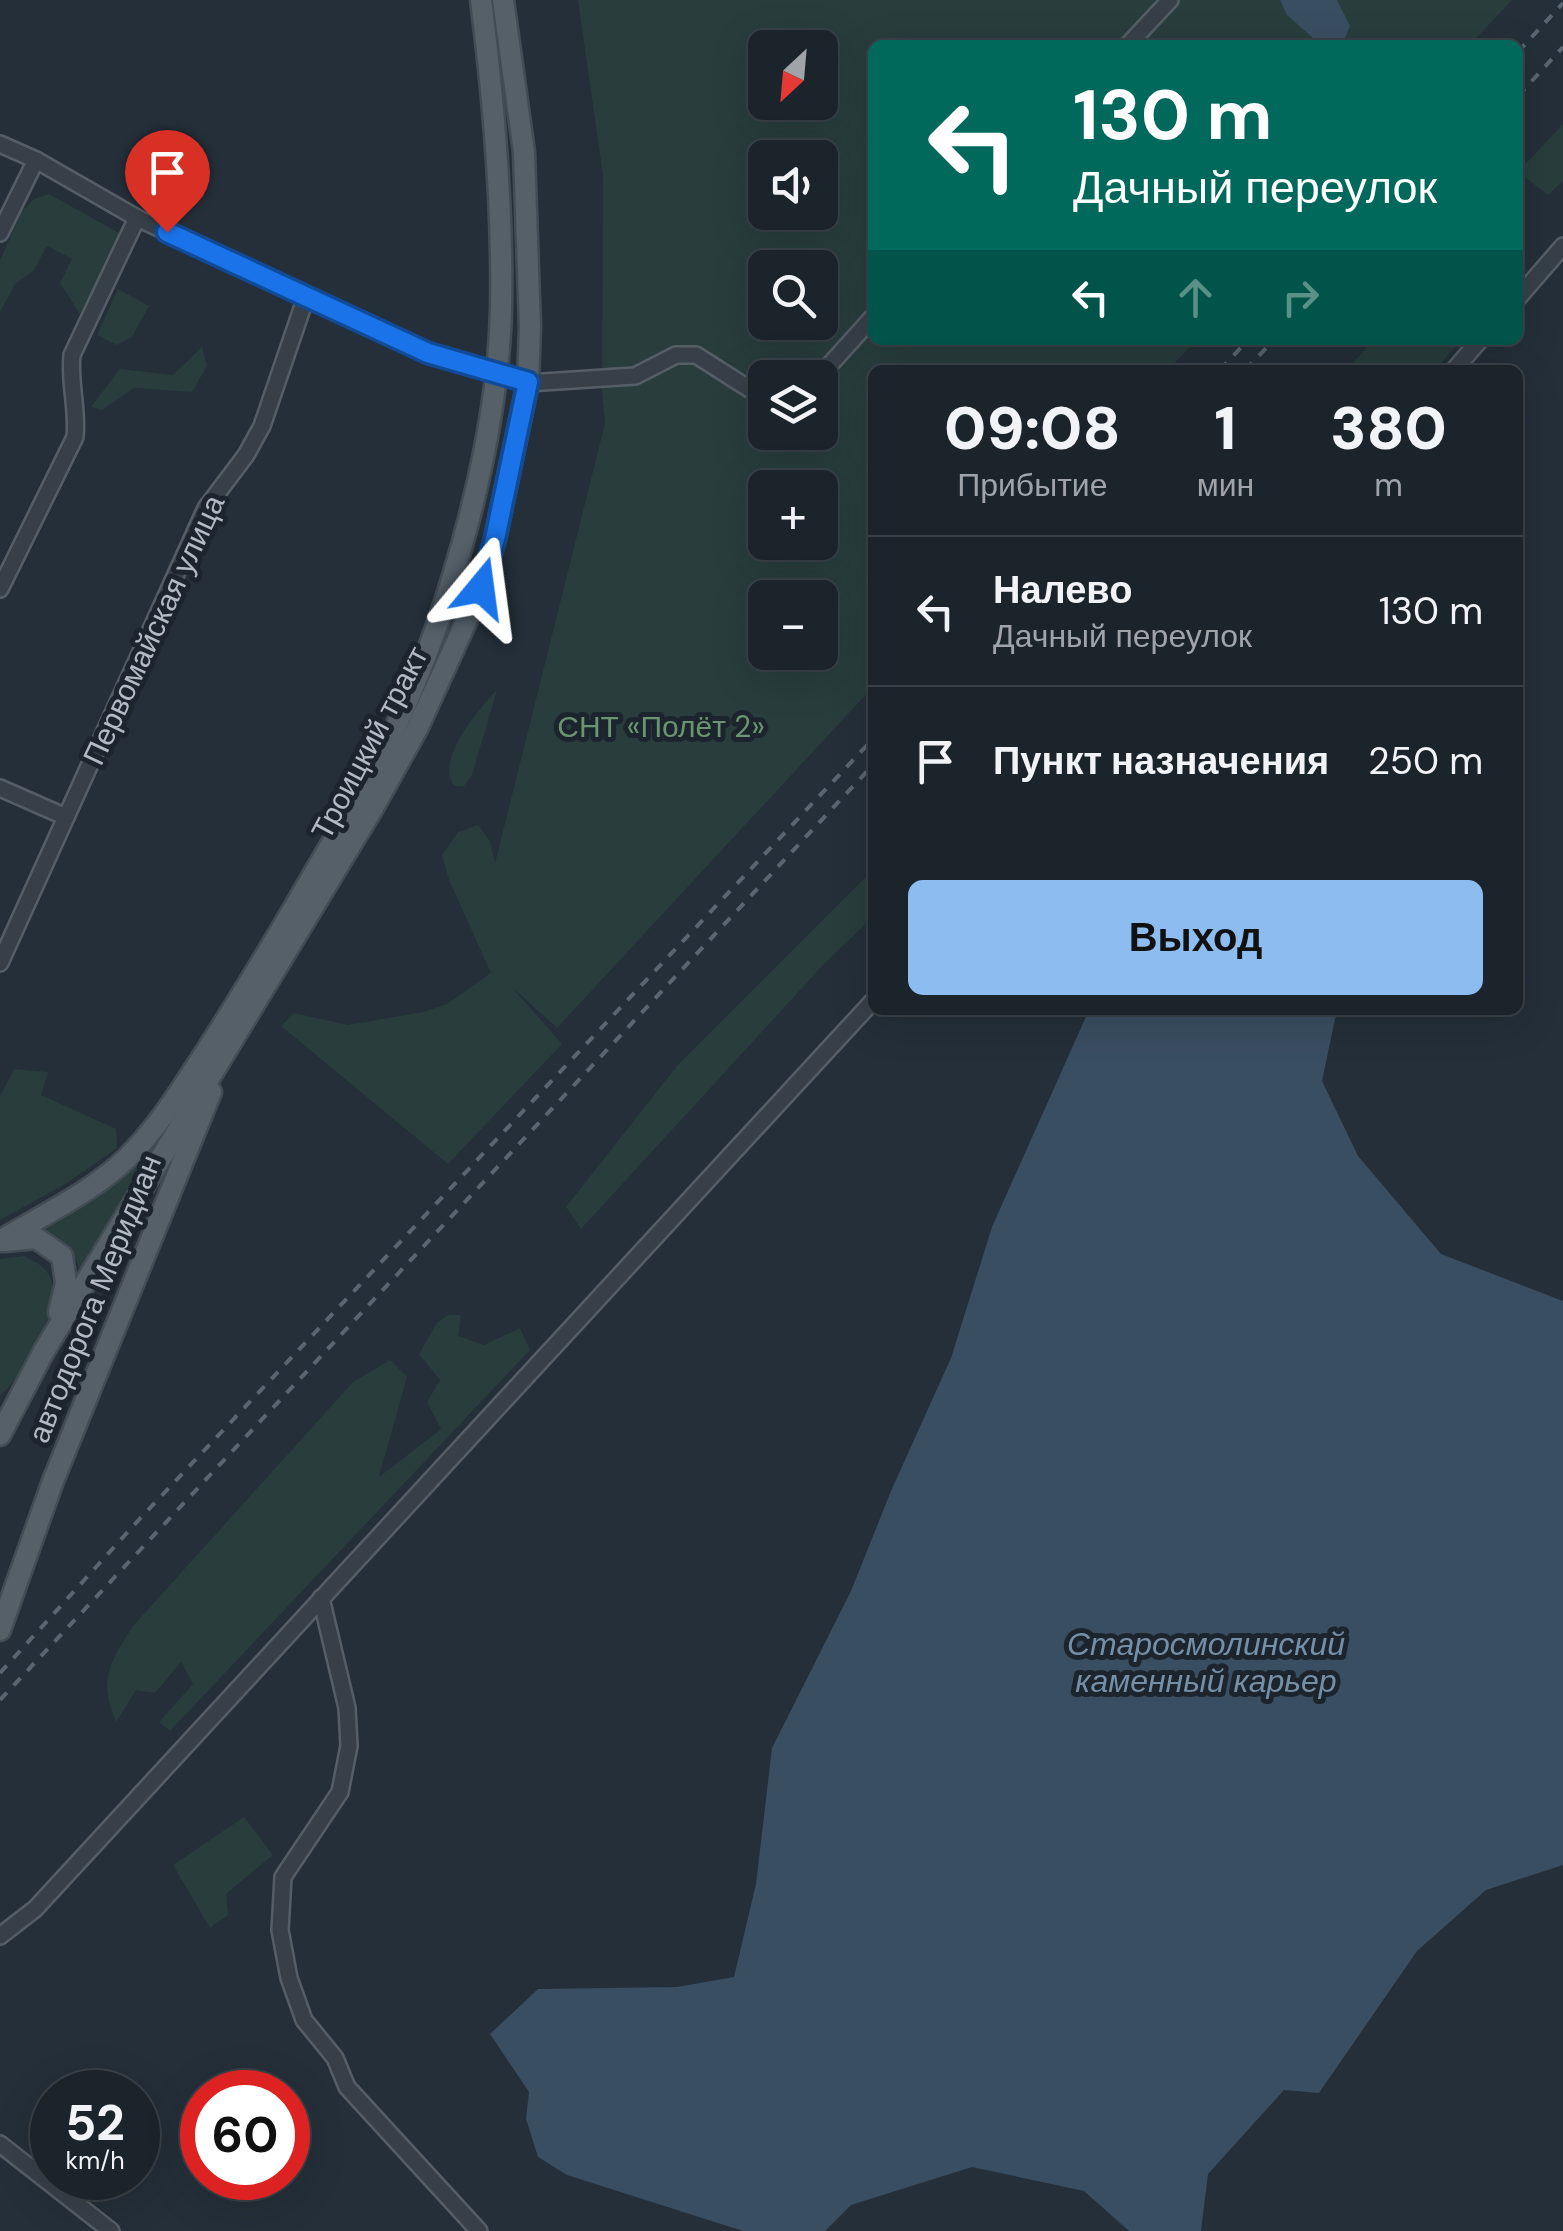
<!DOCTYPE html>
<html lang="ru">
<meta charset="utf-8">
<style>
body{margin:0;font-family:"DM Sans",sans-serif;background:#242b33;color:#f1f3f6;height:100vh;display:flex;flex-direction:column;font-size:38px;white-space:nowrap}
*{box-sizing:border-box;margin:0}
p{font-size:32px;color:#a0a4a9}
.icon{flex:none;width:55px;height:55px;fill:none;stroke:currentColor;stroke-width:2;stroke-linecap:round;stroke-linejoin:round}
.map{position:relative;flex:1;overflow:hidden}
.drawer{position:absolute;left:868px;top:365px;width:655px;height:650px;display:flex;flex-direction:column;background:#1b232b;border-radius:15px;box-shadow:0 10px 40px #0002,0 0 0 2px #394047}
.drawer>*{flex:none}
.top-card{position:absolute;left:868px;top:40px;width:655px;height:305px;border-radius:15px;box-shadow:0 10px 40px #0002,0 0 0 2px #394047;background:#00695c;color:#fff;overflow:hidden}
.needle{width:65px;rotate:206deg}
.tools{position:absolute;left:748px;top:30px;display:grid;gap:20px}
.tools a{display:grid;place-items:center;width:90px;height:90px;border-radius:15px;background:#1b232b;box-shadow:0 10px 40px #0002,0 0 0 2px #394047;font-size:50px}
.speed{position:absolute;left:30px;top:2070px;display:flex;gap:20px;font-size:50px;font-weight:700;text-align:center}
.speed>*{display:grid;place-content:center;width:130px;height:130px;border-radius:50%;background:#1b232b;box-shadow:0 10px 40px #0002,0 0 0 2px #394047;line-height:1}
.speed small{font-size:25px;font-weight:400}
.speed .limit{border:15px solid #d22;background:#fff;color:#111}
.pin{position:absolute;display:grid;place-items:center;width:85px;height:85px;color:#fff;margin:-102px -42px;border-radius:50% 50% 50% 0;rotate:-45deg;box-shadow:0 0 10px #0007}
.pin .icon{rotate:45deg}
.me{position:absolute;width:110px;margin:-55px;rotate:16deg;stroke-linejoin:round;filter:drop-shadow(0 0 8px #0008)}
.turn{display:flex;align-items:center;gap:35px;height:210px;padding:0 40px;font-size:45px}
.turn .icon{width:130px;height:130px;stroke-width:2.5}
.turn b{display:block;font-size:70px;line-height:85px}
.lanes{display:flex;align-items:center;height:95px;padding:0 40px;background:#0003;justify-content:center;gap:50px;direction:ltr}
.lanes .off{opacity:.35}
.eta{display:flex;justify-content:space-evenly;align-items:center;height:170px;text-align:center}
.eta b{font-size:60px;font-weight:800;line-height:70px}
.button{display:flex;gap:20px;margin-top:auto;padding:20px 40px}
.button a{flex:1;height:115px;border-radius:15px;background:#8dbdf0;color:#111;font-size:40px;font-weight:800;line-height:115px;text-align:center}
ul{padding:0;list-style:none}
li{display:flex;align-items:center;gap:30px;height:150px;padding:0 40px;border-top:2px solid #394047}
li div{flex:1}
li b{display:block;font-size:38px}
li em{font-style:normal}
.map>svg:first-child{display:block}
.green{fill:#283d3c;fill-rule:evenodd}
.water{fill:#3a4e61}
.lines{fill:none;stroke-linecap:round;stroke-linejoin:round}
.minor-casing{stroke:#555e67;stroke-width:20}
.major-casing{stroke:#434c55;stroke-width:25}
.minor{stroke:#374049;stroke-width:15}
.major{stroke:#556069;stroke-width:20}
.rail{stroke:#596570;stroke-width:4;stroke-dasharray:10 10;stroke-linecap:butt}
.route-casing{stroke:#114b97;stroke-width:25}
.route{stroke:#1a73e8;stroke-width:18}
.labels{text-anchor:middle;stroke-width:10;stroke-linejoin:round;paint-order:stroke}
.street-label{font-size:30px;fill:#b2bbc5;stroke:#1c252e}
.park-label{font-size:30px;fill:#6b9470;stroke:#1c252e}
.water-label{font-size:32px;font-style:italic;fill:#758fa7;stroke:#1c252e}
</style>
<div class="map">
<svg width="1563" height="2231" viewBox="0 0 1563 2231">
<rect width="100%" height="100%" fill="#242f39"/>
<g class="green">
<path d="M578 0H1512L1470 45H872V340H1196L1168 370H872V688L557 1028 513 988 562 1044 448 1164 281 1026 294 1013 348 1025 423 1012 447 1004 491 973 449 880 442 855 458 832 478 825 490 841 495 863 605 423 602 391 603 175ZM765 48H820V102H765ZM765 158H820V212H765ZM765 268H820V322H765ZM765 378H820V432H765ZM765 488H820V542H765ZM765 598H820V652H765Z"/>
<path d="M1563 124V181L1548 195 1518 172Z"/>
<path d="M49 194 121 234 80 314 60 283 72 259 47 246 34 270 15 284 0 312V260L22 211 34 199Z"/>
<path d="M118 289 149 306 132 337 117 345 97 335Z"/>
<path d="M1374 340H1461L1435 370H1346Z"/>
<path d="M202 347 207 366 192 392 134 388 102 410 91 407 120 369 173 375Z"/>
<path d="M497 690 472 775 464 786H455C433 762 479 708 497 690Z"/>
<path d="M872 871V918L824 964 581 1229 566 1207 677 1066Z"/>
<path d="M14 1069 48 1072 41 1095 116 1129 117 1148 67 1183 0 1220V1096Z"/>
<path d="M137 1162 145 1167 82 1278C77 1253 63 1240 39 1231L101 1194Z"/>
<path d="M24 1256C36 1262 48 1268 52 1282 60 1313 24 1377 0 1395V1259Z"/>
<path d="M448 1315H461L458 1336 484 1345 520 1328 530 1350 170 1731 159 1722 193 1684 181 1662 155 1693 136 1690 116 1722C98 1680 110 1662 133 1626L353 1382 390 1360 407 1377 379 1477 441 1429 427 1402 440 1380 419 1354 437 1323Z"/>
<path d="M244 1817 273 1855 226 1894 228 1915 210 1928 173 1865Z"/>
</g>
<g class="water">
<path d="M1280 0H1337L1350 26 1342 45H1321L1287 15Z"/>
<path d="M1089 1010H1337L1322 1081 1358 1156 1441 1254 1563 1301V1865L1486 1890 1417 1951 1319 2093 1284 2090 1208 2174 1201 2231H1129L1084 2191 972 2167 851 2205 825 2231H743L567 2175 538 2157 526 2119 529 2092 490 2034 538 1989 677 1987 734 1977 756 1884 772 1748 851 1591 891 1491 951 1358 992 1227Z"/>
</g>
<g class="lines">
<defs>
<g id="minor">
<path d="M1128 45 1170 0"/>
<path d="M0 144 36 160 137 218 428 353 528 383 635 376 676 355H696L765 399"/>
<path d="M0 233 36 160"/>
<path d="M1518 298 1563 246"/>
<path d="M1454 370 1480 340"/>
<path d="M818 378 872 318"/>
<path d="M0 589 75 437C78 409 69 383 72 355L137 218"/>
<path d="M0 788 66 817"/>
<path d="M0 963 206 508 246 455 262 426 306 297"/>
<path d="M321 1598 347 1708 349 1746 340 1792 283 1877 280 1930 289 1978 304 2020 335 2058 347 2087 479 2231"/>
<path d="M0 1936 35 1909 872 1002"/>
<path d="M0 2144 111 2231"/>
</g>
<g id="major">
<path d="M0 1241C42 1215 91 1193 126 1159 159 1127 182 1088 207 1050 237 1003 266 956 294 908 329 847 367 787 397 724 452 606 498 438 501 309 503 205 494 102 481 0"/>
<path d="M5 1241 36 1238 62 1256 66 1283 59 1312"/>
<path d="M0 1435 44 1351 373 808 417 729 481 589 495 539 528 383 530 327 524 152 503 0"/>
<path d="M0 1630 53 1481 211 1092"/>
</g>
</defs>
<use href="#minor" class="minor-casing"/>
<use href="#major" class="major-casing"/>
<use href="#minor" class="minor"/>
<use href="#major" class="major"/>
<g class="rail">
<path d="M1518 52 1563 3"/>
<path d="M1518 96 1563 47"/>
<path d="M1220 370 1248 340"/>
<path d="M1245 370 1274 340"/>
<path d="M0 1673 135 1524 872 740"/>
<path d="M0 1700 872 766"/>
</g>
</g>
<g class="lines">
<defs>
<path id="route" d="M167 232 428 353 528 382 495 539 481 588"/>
</defs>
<use href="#route" class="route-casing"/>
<use href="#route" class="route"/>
</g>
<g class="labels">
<g class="street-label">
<text transform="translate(154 630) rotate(-65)" y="10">Первомайская улица</text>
<text transform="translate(370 743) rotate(-62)" y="10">Троицкий тракт</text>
<text transform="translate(95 1299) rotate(-68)" y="10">автодорога Меридиан</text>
</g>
<g class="park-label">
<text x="661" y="737">СНТ «Полёт 2»</text>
</g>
<g class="water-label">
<text x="1206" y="1655">Старосмолинский<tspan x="1206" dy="37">каменный карьер</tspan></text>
</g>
</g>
</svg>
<div class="tools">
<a><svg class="needle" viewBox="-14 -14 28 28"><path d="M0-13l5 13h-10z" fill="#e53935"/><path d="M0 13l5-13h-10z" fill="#a0a4a9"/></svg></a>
<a><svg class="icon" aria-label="sound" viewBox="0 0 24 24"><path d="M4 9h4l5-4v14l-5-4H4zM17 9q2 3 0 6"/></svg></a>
<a><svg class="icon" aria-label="search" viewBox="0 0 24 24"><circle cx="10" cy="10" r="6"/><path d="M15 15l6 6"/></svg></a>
<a><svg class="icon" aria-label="layers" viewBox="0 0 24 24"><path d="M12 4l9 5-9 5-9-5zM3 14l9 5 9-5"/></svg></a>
<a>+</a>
<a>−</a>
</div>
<div class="speed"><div>52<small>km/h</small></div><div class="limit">60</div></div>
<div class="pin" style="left:167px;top:232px;background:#d93025"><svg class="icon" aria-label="arrive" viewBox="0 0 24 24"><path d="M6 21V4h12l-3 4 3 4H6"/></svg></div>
<svg class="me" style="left:481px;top:588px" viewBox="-20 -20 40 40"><path d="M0-17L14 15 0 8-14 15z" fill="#1a73e8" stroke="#fff" stroke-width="4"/></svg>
<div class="top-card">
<div class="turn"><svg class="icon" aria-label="left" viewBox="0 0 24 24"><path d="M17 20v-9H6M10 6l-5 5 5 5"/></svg><div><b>130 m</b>Дачный переулок</div></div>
<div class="lanes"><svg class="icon" aria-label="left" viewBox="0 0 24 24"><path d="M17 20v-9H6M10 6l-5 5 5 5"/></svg><svg class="icon off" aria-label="ahead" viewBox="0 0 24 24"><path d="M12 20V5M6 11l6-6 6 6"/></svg><svg class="icon off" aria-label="right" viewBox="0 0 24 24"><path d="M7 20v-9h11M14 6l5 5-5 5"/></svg></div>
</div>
<section class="drawer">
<div class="eta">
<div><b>09:08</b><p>Прибытие</p></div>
<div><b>1</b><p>мин</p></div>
<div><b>380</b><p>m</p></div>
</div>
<ul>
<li><svg class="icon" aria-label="left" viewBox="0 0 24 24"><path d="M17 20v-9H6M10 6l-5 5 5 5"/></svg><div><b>Налево</b><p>Дачный переулок</p></div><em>130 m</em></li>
<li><svg class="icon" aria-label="arrive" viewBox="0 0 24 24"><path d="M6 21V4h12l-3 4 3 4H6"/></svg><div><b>Пункт назначения</b></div><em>250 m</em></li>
</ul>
<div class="button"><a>Выход</a></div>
</section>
</div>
